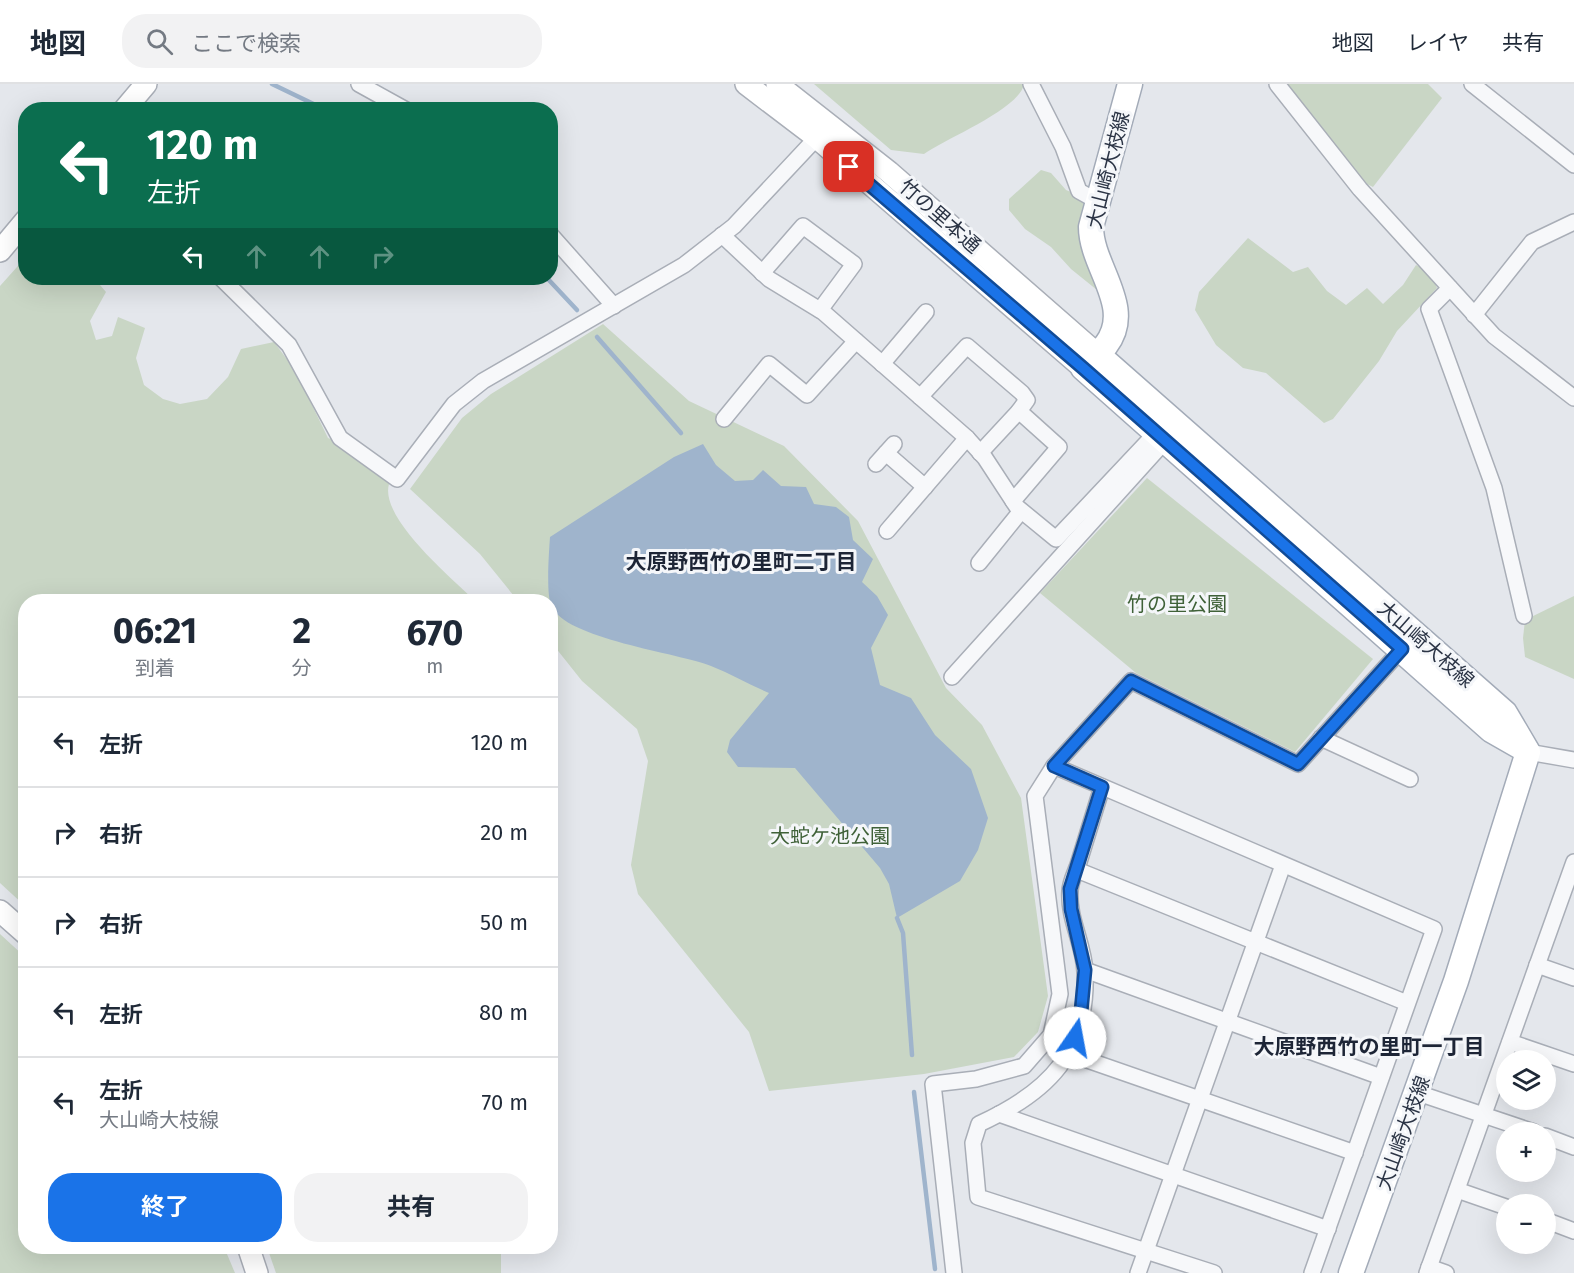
<!DOCTYPE html>
<html lang="ja">
<meta charset="utf-8">
<style>
body{margin:0;font-family:"Fira Sans","Noto Sans JP",sans-serif;background:#f2f2f3;color:#1f2937;height:100vh;display:flex;flex-direction:column;font-size:22px;white-space:nowrap}
*{box-sizing:border-box;margin:0}
p{font-size:20px;color:#747a83}
.icon{flex:none;width:33px;height:33px;fill:none;stroke:currentColor;stroke-width:2;stroke-linecap:round;stroke-linejoin:round}
.map{position:relative;flex:1;overflow:hidden}
.sheet{position:absolute;left:18px;top:510px;width:540px;height:660px;display:flex;flex-direction:column;background:#fff;border-radius:24px;box-shadow:0 6px 24px #0002}
.sheet>*{flex:none}
.guide{position:absolute;left:18px;top:18px;width:540px;height:183px;border-radius:24px;box-shadow:0 6px 24px #0002;background:#0b6e4f;color:#fff;overflow:hidden}
.controls{position:absolute;left:1496px;top:966px;display:grid;gap:12px}
.controls a{display:grid;place-items:center;width:60px;height:60px;border-radius:50%;background:#fff;box-shadow:0 6px 24px #0002;font-size:30px}
.pin{position:absolute;display:grid;place-items:center;width:51px;height:51px;color:#fff;margin:-26px;border-radius:12px;box-shadow:0 3px 9px #0006}
.me{position:absolute;width:66px;margin:-33px;rotate:12deg;stroke-linejoin:round;filter:drop-shadow(0 0 4px #0008)}
.turn{display:flex;align-items:center;gap:21px;height:126px;padding:0 30px;font-size:27px}
.turn .icon{width:78px;height:78px;stroke-width:2.5}
.turn b{display:block;font-size:42px;line-height:51px}
.lanes{display:flex;align-items:center;height:57px;padding:0 30px;background:#0003;justify-content:center;gap:30px;direction:ltr}
.lanes .off{opacity:.35}
.eta{display:flex;justify-content:space-evenly;align-items:center;height:102px;text-align:center}
.eta b{font-size:36px;font-weight:700;line-height:42px}
.cta{display:flex;gap:12px;margin-top:auto;padding:12px 30px}
.cta a{flex:1;height:69px;border-radius:24px;background:#1a73e8;color:#fff;font-size:24px;font-weight:700;line-height:69px;text-align:center}
.cta a+a{background:#f2f2f3;color:#1f2937}
ul{padding:0;list-style:none}
li{display:flex;align-items:center;gap:18px;height:90px;padding:0 30px;border-top:2px solid #e0e1e3}
li div{flex:1}
li b{display:block;font-size:22px}
li em{font-style:normal}
header{display:flex;align-items:center;gap:36px;box-sizing:border-box;height:84px;padding:0 30px;background:#fff;border-bottom:2px solid #e0e1e3}
header strong{font-size:28px}
nav{display:flex;gap:33px;margin-inline-start:auto;font-size:21px}
.search{width:420px;height:54px;background:#f2f2f3;display:flex;align-items:center;gap:15px;box-sizing:border-box;padding:0 21px;border-radius:24px;color:#747a83;font-size:22px}
.map>svg:first-child{display:block}
.green{fill:#c9d6c5}
.water{fill:#9fb4cc}
.lines{fill:none;stroke-linecap:round;stroke-linejoin:round}
.stream{stroke:#9fb4cc;stroke-width:4.5}
.street-casing{stroke:#a9aeb7;stroke-width:18}
.secondary-casing{stroke:#a9aeb7;stroke-width:24}
.primary-casing{stroke:#a3abb8;stroke-width:27}
.street{stroke:#f7f8fa;stroke-width:15}
.secondary{stroke:#fff;stroke-width:21}
.primary{stroke:#fff;stroke-width:24}
.route-casing{stroke:#114b97;stroke-width:15}
.route{stroke:#1a73e8;stroke-width:10}
.labels{text-anchor:middle;stroke-width:6;stroke-linejoin:round;paint-order:stroke}
.street-label{font-size:20px;fill:#2b3445;stroke:#f4f6f9}
.park-label{font-size:20px;fill:#3f6138;stroke:#f4f6f9}
.neighbourhood-label{font-size:21px;font-weight:bold;fill:#1d2536;stroke:#f4f6f9}
</style>
<header>
<strong>地図</strong>
<div class="search"><svg class="icon" aria-label="search" viewBox="0 0 24 24"><circle cx="10" cy="10" r="6"/><path d="M15 15l6 6"/></svg>ここで検索</div>
<nav><a>地図</a><a>レイヤ</a><a>共有</a></nav>
</header>
<div class="map">
<svg width="1574" height="1189" viewBox="0 0 1574 1189">
<rect width="100%" height="100%" fill="#e4e7ec"/>
<g class="green">
<path d="M814 0H1024C1020 25 945 55 924 70L891 66Z"/>
<path d="M1285 0H1428L1442 14 1373 103 1367 100Z"/>
<path d="M1041 86 1051 89 1066 106 1090 116 1100 195 1097 206 1071 185 1051 163 1025 145 1009 126V115Z"/>
<path d="M1248 154 1293 188 1308 183 1327 207 1346 221 1367 204 1383 220 1403 201 1416 181C1426 185 1434 194 1437 204L1397 247 1379 277 1333 335 1324 339 1266 289 1243 284 1216 261 1195 226 1199 208Z"/>
<path d="M25 174 26 194H94L106 208 90 237 96 256 112 252 118 233 145 244 136 274 144 301 163 315 180 320 207 315 228 293 241 265 274 258 295 286 328 354 338 358 389 400C379 434 453 495 475 517L26 518 25 822 0 799V202Z"/>
<path d="M603 240 689 317 784 362 858 437 946 604 982 641 1021 714 1048 912 1038 948 1014 973 924 990 769 1007 749 948 638 810 631 781 648 677 637 645 582 597 551 558 550 518 518 517 480 470 410 405 462 334 491 310Z"/>
<path d="M1147 394 1373 575 1295 668 1136 589 1040 509Z"/>
<path d="M1574 512V595L1525 573 1523 554 1525 536Z"/>
<path d="M0 850 25 873 26 1162 224 1163 235 1189H0Z"/>
<path d="M267 1163H501V1189H276Z"/>
</g>
<path class="water" d="M703 360 716 381 735 397 753 396 763 386 781 402 806 403 814 420 836 423 849 433 853 456 873 475 862 498 877 512 888 531 871 564 880 601 911 614 935 651 971 685 988 734 978 766 960 797 897 834 889 800 880 784 795 684 738 683 727 668 730 656 769 609C750 601 731 590 711 582 680 569 563 555 551 521 546 508 549 468 550 453L674 373Z"/>
<g class="lines">
<g class="stream">
<path d="M272 0 326 26"/>
<path d="M547 194 577 226"/>
<path d="M597 253 681 349"/>
<path d="M897 834 903 849 912 971"/>
<path d="M914 1008 935 1185"/>
</g>
<defs>
<g id="street">
<path d="M359 0 406 26"/>
<path d="M1031 0 1063 63 1079 107 1097 117"/>
<path d="M1277 0 1360 105 1494 252 1574 314"/>
<path d="M1472 0 1574 81"/>
<path d="M550 150 614 222"/>
<path d="M722 151 769 195 823 228 967 354 985 374 1017 423 1056 455 1156 349"/>
<path d="M762 189 803 142 854 180 820 226"/>
<path d="M221 194 289 261 340 354 397 395 454 320 483 297 684 181 734 142 822 48"/>
<path d="M1450 204 1429 225 1494 404 1524 532"/>
<path d="M1474 231 1532 158 1574 138"/>
<path d="M882 280 926 228"/>
<path d="M920 313 967 262 1022 309 1027 316 1019 327"/>
<path d="M724 335 769 280 807 311 856 257"/>
<path d="M886 369 925 403"/>
<path d="M980 369 1019 327 1059 363 1013 417"/>
<path d="M876 380 894 360"/>
<path d="M887 447 967 354"/>
<path d="M979 479 1021 427"/>
<path d="M952 593 1165 357"/>
<path d="M1321 654 1410 695"/>
<path d="M1528 668 1574 676"/>
<path d="M1054 682 1434 845 1312 1189"/>
<path d="M1102 703C1094 729 1086 755 1078 781 1075 789 1070 799 1070 807 1068 835 1084 860 1085 888 1088 969 1049 1008 979 1040L973 1059 978 1113 1214 1189"/>
<path d="M1077 786 1407 919"/>
<path d="M1537 881 1574 894"/>
<path d="M1085 886 1381 993"/>
<path d="M1510 958 1574 980"/>
<path d="M1070 970 1355 1069"/>
<path d="M1418 1009 1534 1048"/>
<path d="M999 1030 1328 1145"/>
<path d="M1545 1052 1574 1063"/>
<path d="M1457 1106 1506 1123"/>
<path d="M1545 1136 1574 1147"/>
<path d="M1429 1183 1446 1189"/>
<path d="M954 1189 933 1000 976 995 1024 982 1051 951 1060 910 1035 712 1054 682 1131 597 1298 680 1402 565"/>
<path d="M1138 1189 1283 781"/>
<path d="M1427 1189 1574 778"/>
</g>
<g id="secondary">
<path d="M746 0 817 54 1083 284"/>
<path d="M777 0 889 88 1097 270"/>
<path d="M124 26 146 0"/>
<path d="M0 167 26 136"/>
<path d="M0 827 26 850"/>
<path d="M248 1162 257 1189"/>
</g>
<g id="primary">
<path d="M1130 0 1091 143C1091 183 1135 223 1106 261 1099 269 1090 276 1083 284L1491 646 1526 666"/>
<path d="M1097 270 1505 629 1528 668 1456 897 1351 1189"/>
</g>
</defs>
<use href="#street" class="street-casing"/>
<use href="#secondary" class="secondary-casing"/>
<use href="#primary" class="primary-casing"/>
<use href="#street" class="street"/>
<use href="#secondary" class="secondary"/>
<use href="#primary" class="primary"/>
</g>
<g class="lines">
<defs>
<path id="route" d="M849 83 1083 284 1402 565 1298 680 1131 597 1054 682 1102 703 1070 805 1071 825 1085 886 1080 938 1075 954"/>
</defs>
<use href="#route" class="route-casing"/>
<use href="#route" class="route"/>
</g>
<g class="labels">
<g class="street-label">
<text transform="translate(1108 86) rotate(-76)" y="7">大山崎大枝線</text>
<text transform="translate(940 132) rotate(41)" y="7">竹の里本通</text>
<text transform="translate(1426 560) rotate(41)" y="7">大山崎大枝線</text>
<text transform="translate(1403 1049) rotate(-70)" y="7">大山崎大枝線</text>
</g>
<g class="park-label">
<text x="1177" y="527">竹の里公園</text>
<text x="830" y="759">大蛇ケ池公園</text>
</g>
<g class="neighbourhood-label">
<text x="741" y="485">大原野西竹の里町二丁目</text>
<text x="1369" y="970">大原野西竹の里町一丁目</text>
</g>
</g>
</svg>
<div class="controls">
<a><svg class="icon" aria-label="layers" viewBox="0 0 24 24"><path d="M12 4l9 5-9 5-9-5zM3 14l9 5 9-5"/></svg></a>
<a>+</a>
<a>−</a>
</div>
<div class="pin" style="left:849px;top:83px;background:#d93025"><svg class="icon" aria-label="arrive" viewBox="0 0 24 24"><path d="M6 21V4h12l-3 4 3 4H6"/></svg></div>
<svg class="me" style="left:1075px;top:954px" viewBox="-20 -20 40 40"><circle r="19" fill="#fff"/><path d="M0-13L10 11 0 6-10 11z" fill="#1a73e8"/></svg>
<div class="guide">
<div class="turn"><svg class="icon" aria-label="left" viewBox="0 0 24 24"><path d="M17 20v-9H6M10 6l-5 5 5 5"/></svg><div><b>120 m</b>左折</div></div>
<div class="lanes"><svg class="icon" aria-label="left" viewBox="0 0 24 24"><path d="M17 20v-9H6M10 6l-5 5 5 5"/></svg><svg class="icon off" aria-label="ahead" viewBox="0 0 24 24"><path d="M12 20V5M6 11l6-6 6 6"/></svg><svg class="icon off" aria-label="ahead" viewBox="0 0 24 24"><path d="M12 20V5M6 11l6-6 6 6"/></svg><svg class="icon off" aria-label="right" viewBox="0 0 24 24"><path d="M7 20v-9h11M14 6l5 5-5 5"/></svg></div>
</div>
<section class="sheet">
<div class="eta">
<div><b>06:21</b><p>到着</p></div>
<div><b>2</b><p>分</p></div>
<div><b>670</b><p>m</p></div>
</div>
<ul>
<li><svg class="icon" aria-label="left" viewBox="0 0 24 24"><path d="M17 20v-9H6M10 6l-5 5 5 5"/></svg><div><b>左折</b></div><em>120 m</em></li>
<li><svg class="icon" aria-label="right" viewBox="0 0 24 24"><path d="M7 20v-9h11M14 6l5 5-5 5"/></svg><div><b>右折</b></div><em>20 m</em></li>
<li><svg class="icon" aria-label="right" viewBox="0 0 24 24"><path d="M7 20v-9h11M14 6l5 5-5 5"/></svg><div><b>右折</b></div><em>50 m</em></li>
<li><svg class="icon" aria-label="left" viewBox="0 0 24 24"><path d="M17 20v-9H6M10 6l-5 5 5 5"/></svg><div><b>左折</b></div><em>80 m</em></li>
<li><svg class="icon" aria-label="left" viewBox="0 0 24 24"><path d="M17 20v-9H6M10 6l-5 5 5 5"/></svg><div><b>左折</b><p>大山崎大枝線</p></div><em>70 m</em></li>
</ul>
<div class="cta"><a>終了</a><a>共有</a></div>
</section>
</div>
